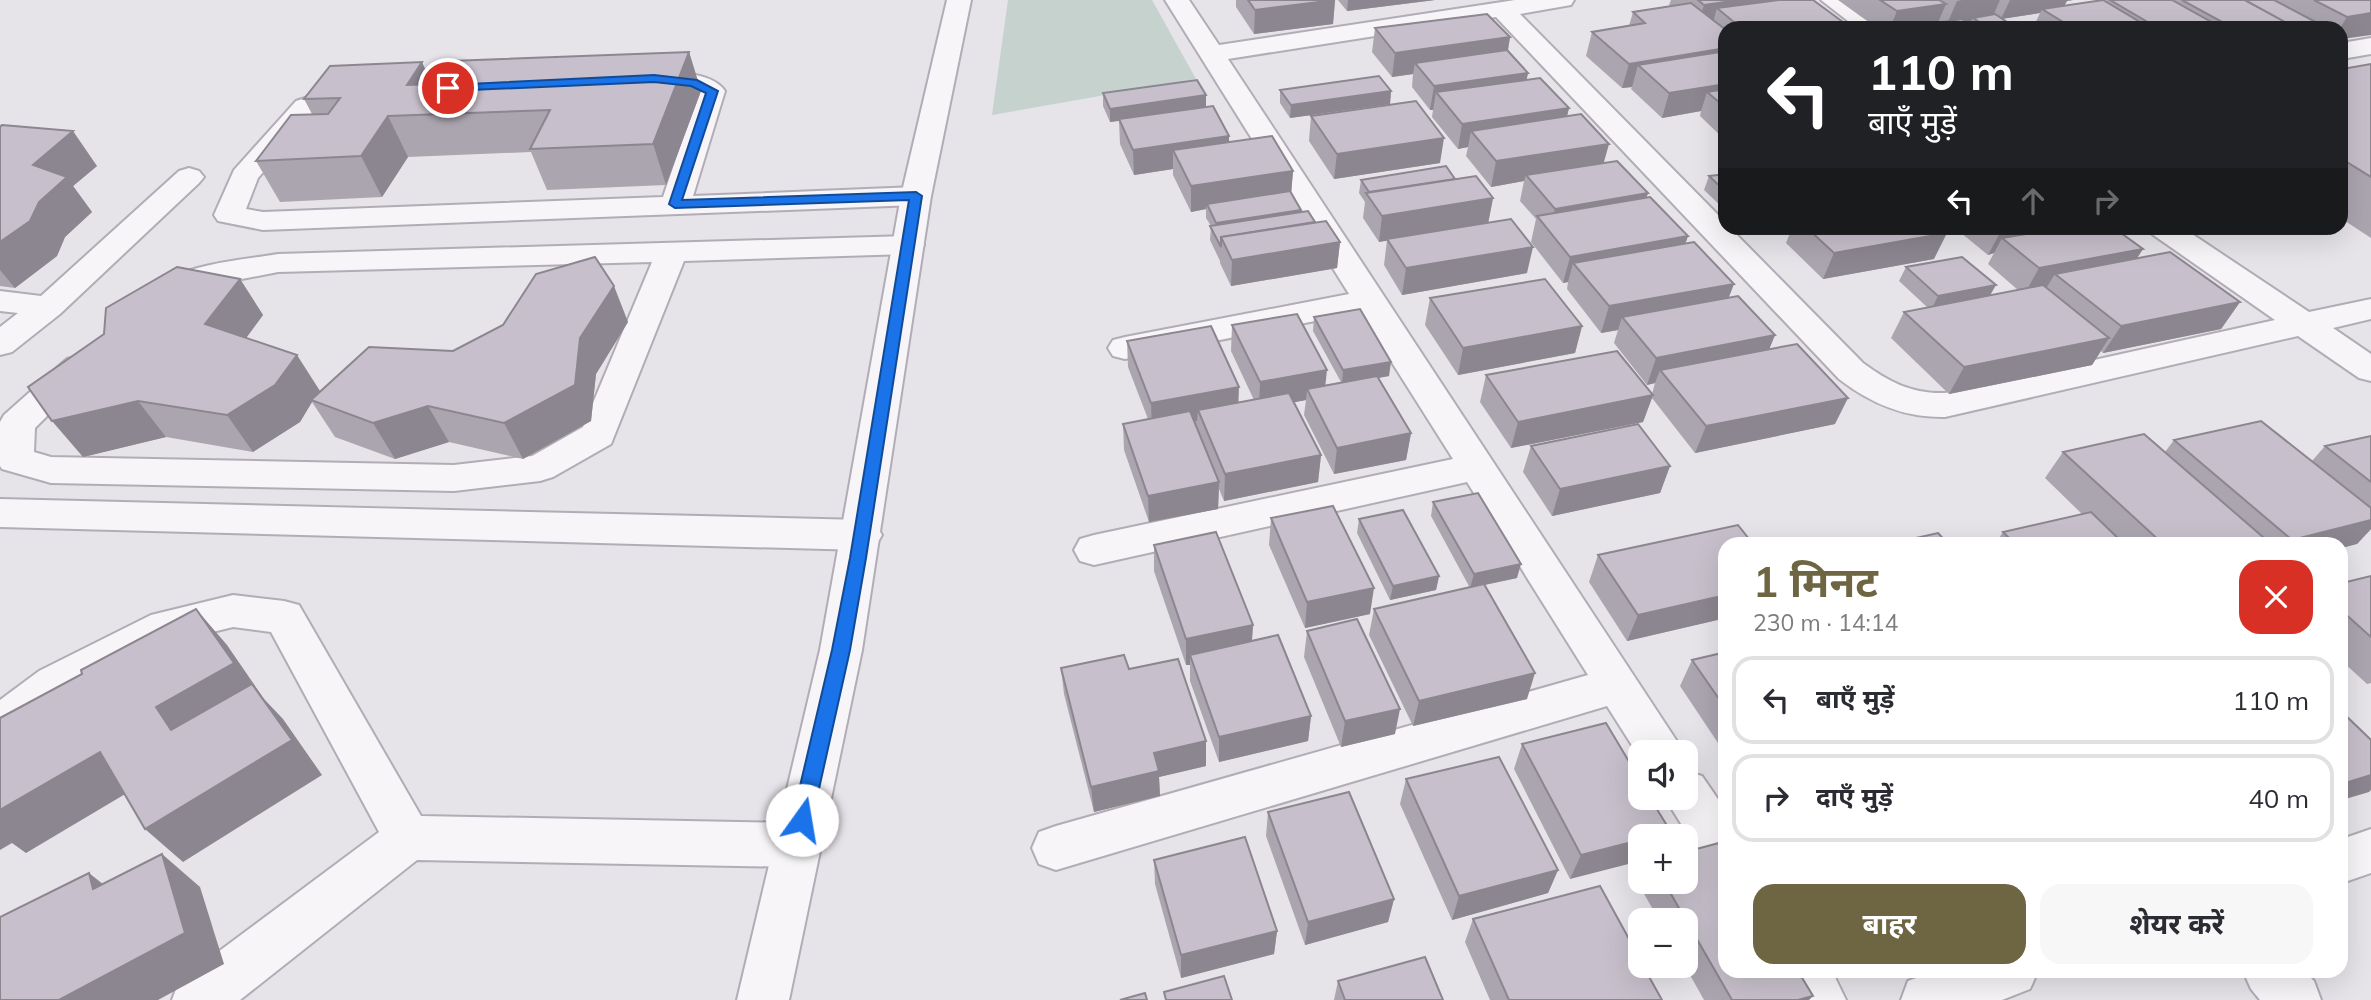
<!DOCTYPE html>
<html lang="hi">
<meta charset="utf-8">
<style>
body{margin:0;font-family:Mulish,"Noto Sans Devanagari",sans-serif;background:#f7f7f7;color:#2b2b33;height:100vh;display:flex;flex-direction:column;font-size:26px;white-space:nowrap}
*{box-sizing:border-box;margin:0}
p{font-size:23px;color:#7c7c81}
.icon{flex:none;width:38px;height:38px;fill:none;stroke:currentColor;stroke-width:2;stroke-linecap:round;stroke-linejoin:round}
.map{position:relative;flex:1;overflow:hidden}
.sheet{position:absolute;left:1718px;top:537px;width:630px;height:441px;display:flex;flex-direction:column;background:#fff;border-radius:21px;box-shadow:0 7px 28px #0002}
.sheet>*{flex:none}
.hud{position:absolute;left:1718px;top:21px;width:630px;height:214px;border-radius:21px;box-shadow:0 7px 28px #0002;background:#202124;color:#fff;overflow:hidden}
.fabs{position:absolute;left:1628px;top:740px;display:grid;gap:14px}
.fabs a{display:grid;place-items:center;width:70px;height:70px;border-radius:14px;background:#fff;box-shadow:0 7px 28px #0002;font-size:35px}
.pin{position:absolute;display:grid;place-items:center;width:60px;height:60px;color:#fff;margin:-30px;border:4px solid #fff;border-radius:50%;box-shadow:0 2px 7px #0007}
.me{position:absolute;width:77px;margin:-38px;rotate:13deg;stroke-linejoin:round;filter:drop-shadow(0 0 5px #0008)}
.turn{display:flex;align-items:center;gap:24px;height:147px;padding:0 35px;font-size:32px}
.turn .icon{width:91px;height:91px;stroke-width:2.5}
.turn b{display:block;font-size:49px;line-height:60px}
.lanes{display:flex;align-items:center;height:66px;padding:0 35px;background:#0003;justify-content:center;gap:35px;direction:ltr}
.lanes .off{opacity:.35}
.round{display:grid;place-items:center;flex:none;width:74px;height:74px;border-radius:21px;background:#f7f7f7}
.headline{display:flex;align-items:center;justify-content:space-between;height:119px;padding:0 35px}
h1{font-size:42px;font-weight:700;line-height:52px;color:#6e6542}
.cta{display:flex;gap:14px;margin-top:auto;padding:14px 35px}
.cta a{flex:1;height:80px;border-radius:21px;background:#6e6542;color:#fff;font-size:28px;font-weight:700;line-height:80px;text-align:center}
.cta a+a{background:#f7f7f7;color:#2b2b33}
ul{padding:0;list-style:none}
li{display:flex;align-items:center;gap:21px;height:88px;margin:0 14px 10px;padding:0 21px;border:4px solid #e1e1e2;border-radius:21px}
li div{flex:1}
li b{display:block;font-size:26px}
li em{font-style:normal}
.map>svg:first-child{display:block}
.green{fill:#c5d2ce}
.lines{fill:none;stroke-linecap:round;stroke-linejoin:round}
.minor-casing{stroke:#b2acb6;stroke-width:4}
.tertiary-casing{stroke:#b2acb6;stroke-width:4}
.minor{fill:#f7f5f8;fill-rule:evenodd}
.tertiary{fill:#f7f5f8;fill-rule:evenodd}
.wall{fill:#aba5af}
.shaded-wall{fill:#8b868f}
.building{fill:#c7c0cc;stroke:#8b868f;stroke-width:2}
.route{fill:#1a73e8;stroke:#114b97;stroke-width:2}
</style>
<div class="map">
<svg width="2371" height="1000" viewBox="0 0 2371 1000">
<rect width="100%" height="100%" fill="#e6e3e9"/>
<path class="green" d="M1008 0H1152L1196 79 992 115Z"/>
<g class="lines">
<defs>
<g id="minor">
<path d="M1165 0H1189L1219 45 1515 0H1574L1571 5 1520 14 1726 223V228H1730L1863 363C1889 382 1912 394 1945 393L2275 320 2152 234 2148 228H2183L2309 312 2371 299V319L2333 328 2371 354V381L2359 378 2298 336 1945 417C1904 418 1870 403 1839 379L1496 17 1228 59 1684 752H1640V758L1607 706 1056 870 1039 864 1032 848 1039 832 1056 826 1588 675 1467 482 1094 565 1080 561 1074 550 1080 539 1094 535 1453 459 1360 312 1125 359 1113 356 1108 348 1113 340 1125 337 1349 294Z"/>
<path d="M1821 0H1849L1885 28H1857Z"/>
<path d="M2371 38V54L2342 59V43Z"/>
<path d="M647 71C670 73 711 70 725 91L693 196 916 187 927 190 931 196 927 202 916 205 263 230 218 221 214 215 234 170 296 101 345 85 368 86 372 92 368 98 349 101 316 113 258 178 246 209 263 212 663 197 698 94 689 90 638 85 634 79 638 73Z"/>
<path d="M189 168 199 171 204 177 199 183 60 314 12 352 0 355V327L18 313 0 311V291L41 296 179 171Z"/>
<path d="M908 236 919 238 924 245 919 252 908 254 684 261 611 444 553 477 540 481 454 491 51 483 2 469 0 466V422L4 415 67 359 79 356 91 359 96 367 35 428 34 452 51 457 454 465 532 456 583 427 652 262 278 272 206 286 180 301 168 304 156 301 152 294C172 264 244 260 278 254Z"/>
<path d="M0 499 862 520 876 525 882 535 876 545 862 550 0 527Z"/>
<path d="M233 595 284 601 299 605 421 816 796 823 813 829 820 845 813 861 796 867 417 860 240 1000H172L179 981 379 832 271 632 233 627 176 641 69 697 16 738 0 744V700L39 671 151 615Z"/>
<path d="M1685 771 1702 776 1726 811V875L1709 869 1665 798H1685Z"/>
<path d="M2371 829V873L2342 883V839Z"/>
<path d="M1775 971H1832L1846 1000H1790Z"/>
<path d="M1935 971H2038L2030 989 2002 1000H1901L1908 981Z"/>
<path d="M2243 971H2304L2314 981 2321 1000H2260L2251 989Z"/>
</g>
<path id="tertiary" d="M947 0H971L931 196 862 650 789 1000H737L820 650 901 196Z"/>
</defs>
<use href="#minor" class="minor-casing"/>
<use href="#tertiary" class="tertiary-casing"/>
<use href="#minor" class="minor"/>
<use href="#tertiary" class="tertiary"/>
</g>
<g class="wall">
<path d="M1236 0H1335L1333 24 1254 34 1236 7Z"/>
<path d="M1338 0H1435L1347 11Z"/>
<path d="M1671 0H1813L1843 22 1841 27 1850 28H1726V141L1700 116 1701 111 1662 118 1631 89 1632 87 1622 88 1586 56 1592 32 1629 26 1633 12 1671 6 1669 5Z"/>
<path d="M1838 0H2073L2067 1 2064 6 2105 2 2106 0H2371L2342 28H2033L2040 13 2001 19 2016 28H1877Z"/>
<path d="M1375 28 1510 37 1508 51 1528 73 1526 80 1569 108 1567 116 1604 163 1648 193 1646 197 1688 236 1685 244 1729 297 1775 335 1769 349 1835 424 1695 453 1652 398 1643 422 1511 448 1480 402 1486 375 1652 394 1655 383 1647 385 1614 343 1618 330 1601 333 1567 289 1568 282 1563 283 1531 242 1536 219 1520 201 1524 181 1491 187 1466 156 1468 147 1458 149 1432 117 1433 110H1430L1412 87 1413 74 1392 77 1372 52Z"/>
<path d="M689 52 701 91 666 185 547 190 531 152 408 157 382 197 280 202 256 161 312 114 304 99Z"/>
<path d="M2371 64V238L2342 219V69Z"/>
<path d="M1280 90 1391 91 1390 104 1290 118 1280 103Z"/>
<path d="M1103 93 1206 95V107L1229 136V142L1293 171 1291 192 1301 210V212L1340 242 1337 268 1231 286 1220 263V261L1210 240 1211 226 1206 218V209L1191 212 1173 175V169L1134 175 1120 144 1119 121 1110 122 1103 106Z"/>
<path d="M1311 116 1440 163 1334 179 1309 141Z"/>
<path d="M0 127 97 166 73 186 92 212 65 237 57 256 15 288 0 286Z"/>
<path d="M1726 174V210H1725L1704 190 1709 176Z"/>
<path d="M1455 179 1493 198 1488 223 1527 273 1402 295 1384 265 1387 240 1379 242 1363 218 1365 202 1359 193 1361 180Z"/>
<path d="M1792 228H1941L1934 259 1823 279 1786 243Z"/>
<path d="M1955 228H2114L2143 249 2136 259 2240 302 2221 329 2103 353 2101 351 2092 365 1949 394 1891 338 1904 312 1927 307 1899 281 1906 267 1991 295 2018 290 1988 264 1994 253 1988 255Z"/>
<path d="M240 279 263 315 246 338 320 391 318 394 453 351 628 322 596 374 591 421 523 459 449 442 395 459 335 437 312 402 300 422 253 452 166 437 83 457Z"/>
<path d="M1430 298 1582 326 1575 353 1458 375 1425 325Z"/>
<path d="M1314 317 1389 376 1379 378 1411 433 1406 460 1334 474 1304 415 1306 400 1294 402 1321 455 1318 482 1224 501 1219 489 1218 509 1149 522 1124 450 1123 424 1148 419 1128 367 1127 341 1239 403 1254 400 1231 351 1232 325 1325 385 1341 382 1313 331Z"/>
<path d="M2371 436V529L2357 544H1995L2003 532 2082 514 2045 478 2063 452H2165L2174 440 2312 461 2325 446Z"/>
<path d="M1531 446 1670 466 1660 493 1552 516 1523 472Z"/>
<path d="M1433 502 1517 578 1484 585 1527 699 1413 726 1369 635 1374 609 1470 588 1431 516Z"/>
<path d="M1271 518 1370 614 1305 628 1269 545Z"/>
<path d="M1359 519 1439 576 1436 590 1390 600 1357 533Z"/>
<path d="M1726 544V618L1627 641 1589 582 1598 555Z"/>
<path d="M1154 545 1253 625 1252 641 1311 716 1308 741 1219 762 1190 681V665H1186L1154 571Z"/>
<path d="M2371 576V683L2367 684 2342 661V583Z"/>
<path d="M1307 631 1395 734 1341 747 1304 657Z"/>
<path d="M1726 652V752H1724L1680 686 1692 660Z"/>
<path d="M1061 668 1129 669 1206 741V766L1159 777 1160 796 1094 812 1064 694Z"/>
<path d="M1522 744 1640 780 1570 879 1514 769Z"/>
<path d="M1406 779 1558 870 1548 893 1452 920 1400 804Z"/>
<path d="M1268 812 1394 899 1388 922 1305 945 1266 836Z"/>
<path d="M1154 860 1277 931 1274 954 1181 978 1155 884Z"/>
<path d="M1640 882H1685L1809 1000H1704L1685 966V920H1659L1639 885Z"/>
<path d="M1473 919 1662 1000H1490L1465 942Z"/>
<path d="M1338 981 1443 1000H1334Z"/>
</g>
<g class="shaded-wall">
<path d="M1335 0 1333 24 1254 34 1255 10Z"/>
<path d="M1348 0H1435L1347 11Z"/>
<path d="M1739 0H1801L1717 8 1712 26 1697 28 1704 5Z"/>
<path d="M1962 0H2000L1992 18H1973L1971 21 1947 24 1957 1Z"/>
<path d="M2010 0H2073L2067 1 2062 10 2042 9 2040 13 2001 19Z"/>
<path d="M1946 4 1936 27 1931 24 1929 28H1890L1897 11Z"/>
<path d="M2371 13V35L2342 39V28H2340L2347 17Z"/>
<path d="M1843 22 1841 28H1798Z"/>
<path d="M1510 37 1506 61 1415 63 1413 74 1392 77 1395 53Z"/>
<path d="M1726 48V71L1638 65 1632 87 1622 88 1629 64Z"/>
<path d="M689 52 701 91 666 185 653 144Z"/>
<path d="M422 62 440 102 407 85Z"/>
<path d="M1528 73 1523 97 1436 92 1433 110H1430L1434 86Z"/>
<path d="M1726 84V107L1707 92 1701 111 1662 118 1669 93Z"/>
<path d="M1391 91 1390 104 1290 118 1291 105Z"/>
<path d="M1206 95V108L1110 122V109Z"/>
<path d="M1569 108 1563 133 1471 131 1468 147 1458 149 1462 124Z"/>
<path d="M388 116 408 157 382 197 361 156Z"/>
<path d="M73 131 97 166 73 186 92 212 65 237 57 256 15 288 0 270V242L33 165Z"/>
<path d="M1229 136V161L1173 150V169L1134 175 1133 150Z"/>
<path d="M1444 138 1440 163 1334 179 1337 154Z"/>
<path d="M1609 144 1602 169 1526 175 1524 181 1491 187 1496 161Z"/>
<path d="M1293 171 1291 196 1207 204 1206 209 1191 212V186Z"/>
<path d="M1648 193 1640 219 1549 231 1555 209Z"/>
<path d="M1493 198 1488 224 1379 242 1382 216Z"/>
<path d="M1301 210 1300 223 1215 236 1216 223Z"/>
<path d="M2007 228H2096L2002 238 1994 253 1988 255 2002 229Z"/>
<path d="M1947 233 1934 259 1823 279 1834 253Z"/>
<path d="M1688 236 1679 262 1573 263 1568 282 1563 283 1570 257Z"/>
<path d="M1340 242 1337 268 1231 286 1232 260Z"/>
<path d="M1533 247 1527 273 1402 295 1406 268Z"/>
<path d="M2143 249 2126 275 2055 274 2045 290 2024 295 2039 268Z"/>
<path d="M240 279 263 315 230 360 205 324Z"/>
<path d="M1734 284 1724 310 1622 317 1618 330 1601 333 1609 306Z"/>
<path d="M1996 285 1988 299 1931 310 1938 296Z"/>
<path d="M614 286 628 322 596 374 591 421 523 459 504 423 580 338Z"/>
<path d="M2240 302 2221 329 2103 353 2121 326Z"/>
<path d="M1582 326 1575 353 1458 375 1463 348Z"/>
<path d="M1775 335 1764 362 1660 370 1655 383 1647 385 1656 358Z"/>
<path d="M2109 338 2092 365 1949 394 1964 367Z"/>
<path d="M297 355 320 391 313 401 311 400 312 402 300 422 253 452 227 415Z"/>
<path d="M1391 362 1389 376 1342 384 1343 370Z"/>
<path d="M1327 370 1324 397 1307 389 1306 400 1259 409 1260 382Z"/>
<path d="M1239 387 1238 414 1198 410 1197 421 1152 430 1151 403Z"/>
<path d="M1653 395 1643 422 1511 448 1518 422Z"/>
<path d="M1848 398 1835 424 1695 453 1706 426Z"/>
<path d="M138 401 166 437 83 457 52 421Z"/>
<path d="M428 406 449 442 395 459 373 423Z"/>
<path d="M1411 433 1406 460 1334 474 1337 448Z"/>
<path d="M1321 455 1318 482 1224 501 1225 474Z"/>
<path d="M1670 466 1660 493 1552 516 1560 489Z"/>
<path d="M1219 482 1218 509 1149 522 1148 496Z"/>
<path d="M2371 515V529L2357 544 2342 548V544H2287L2292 540Z"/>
<path d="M1521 564 1517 578 1470 588 1474 574Z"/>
<path d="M1439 576 1436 590 1390 600 1393 586Z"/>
<path d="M1374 588 1370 614 1305 628 1307 602Z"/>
<path d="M1726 595V618L1627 641 1638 615Z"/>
<path d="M196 609 227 645 264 699 283 719 322 775 183 862 145 829 171 730 156 707Z"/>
<path d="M1253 625 1251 651 1190 655V665H1186V639Z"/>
<path d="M1535 673 1527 699 1413 726 1419 701Z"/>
<path d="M1400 709 1395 734 1341 747 1345 721Z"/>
<path d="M1311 716 1308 741 1219 762V737Z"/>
<path d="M1206 741V766L1159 777 1160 796 1094 812 1091 787 1154 753Z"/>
<path d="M100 752 137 787 26 853 12 843 0 850V810Z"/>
<path d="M2371 775V790L2369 792 2342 800V784Z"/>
<path d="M1671 832 1668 836H1653Z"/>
<path d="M1640 840V861L1570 879 1581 855Z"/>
<path d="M162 854 200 887 224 964 158 1000H59Z"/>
<path d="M1558 870 1548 893 1452 920 1459 896Z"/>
<path d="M89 873 129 905 93 889Z"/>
<path d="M1394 899 1388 922 1305 945 1308 922Z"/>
<path d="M1277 931 1274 954 1181 978V955Z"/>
<path d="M1813 996 1809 1000H1798Z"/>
</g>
<g class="building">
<path d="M1248 0H1335L1255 10Z"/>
<path d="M1698 0H1739L1704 5Z"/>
<path d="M1779 0H1813L1843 22 1798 28H1741L1717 8Z"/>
<path d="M1880 0H1939L1946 4 1897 11Z"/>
<path d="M2103 0 2150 28H2073L2042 9Z"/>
<path d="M2110 0H2172L2222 28H2158Z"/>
<path d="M2182 0H2245L2294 26 2283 28H2233Z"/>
<path d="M2245 0H2274L2327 28H2296Z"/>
<path d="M2314 0H2371V13L2347 17Z"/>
<path d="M1691 3 1726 30V48L1629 64 1592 32 1645 23 1633 12Z"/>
<path d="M1487 14 1510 37 1395 53 1375 28Z"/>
<path d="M1995 14 2016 28H1989L1973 18Z"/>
<path d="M1962 19 1976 28H1938L1931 24Z"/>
<path d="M1507 50 1528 73 1434 86 1415 63Z"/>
<path d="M1726 51V84L1669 93 1638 65Z"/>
<path d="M689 52 653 144 530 149 550 110 388 116 361 156 256 161 291 115 328 114 340 98 304 99 330 66 422 62 407 85 435 84 450 61Z"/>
<path d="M2371 64V177L2342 159V69Z"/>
<path d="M1379 76 1391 91 1291 105 1280 90Z"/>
<path d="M1540 78 1569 108 1462 124 1436 92Z"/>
<path d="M1197 80 1206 95 1110 109 1103 93Z"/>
<path d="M1726 89V108L1707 92Z"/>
<path d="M1416 101 1444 138 1337 154 1311 116Z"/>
<path d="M1213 106 1229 136 1133 150 1119 119Z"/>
<path d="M1581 114 1609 144 1496 161 1471 131Z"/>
<path d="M2 125 73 131 33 165 67 177 39 202 30 221 0 242V127Z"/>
<path d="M1272 136 1293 171 1191 186 1173 150Z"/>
<path d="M1617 161 1648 193 1555 209 1526 175Z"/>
<path d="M1446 166 1455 179 1369 192 1361 180Z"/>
<path d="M1726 174V192L1709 176Z"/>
<path d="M1476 176 1493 198 1382 216 1366 193Z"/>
<path d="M1290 191 1301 210 1216 223 1207 204Z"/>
<path d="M1650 197 1688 236 1570 257 1537 216Z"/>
<path d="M1308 211 1315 222 1221 237V247L1210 226Z"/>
<path d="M1511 219 1533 247 1406 268 1387 239Z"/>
<path d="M1326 221 1340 242 1232 260 1221 237Z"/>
<path d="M1807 228H1941L1947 233 1834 253Z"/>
<path d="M2063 228H2114L2143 249 2039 268 2002 238Z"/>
<path d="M1694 242 1734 284 1609 306 1573 263Z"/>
<path d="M2170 252 2240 302 2121 326 2055 274Z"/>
<path d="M595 257 614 286 580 338 575 385 504 423 428 406 373 423 311 400 369 347 453 351 503 325 536 274Z"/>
<path d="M1962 257 1996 285 1938 296 1906 267Z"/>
<path d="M177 267 240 279 205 324 297 355 275 385 227 415 138 401 52 421 28 387 104 334 106 308Z"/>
<path d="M1545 279 1582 326 1463 348 1430 298Z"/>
<path d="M2043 285 2109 338 1964 367 1904 312Z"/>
<path d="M1738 296 1775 335 1656 358 1622 317Z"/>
<path d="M1360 309 1391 362 1343 370 1314 317Z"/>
<path d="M1297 314 1327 370 1260 382 1232 325Z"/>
<path d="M1211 326 1239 387 1151 403 1127 341Z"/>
<path d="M1797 344 1848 398 1706 426 1660 370Z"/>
<path d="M1617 351 1653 395 1518 422 1486 375Z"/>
<path d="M1377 376 1411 433 1337 448 1307 389Z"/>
<path d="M1289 393 1321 455 1225 474 1198 410Z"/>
<path d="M1190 411 1219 482 1148 496 1123 424Z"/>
<path d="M2261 421 2371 508V520L2292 540 2174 440Z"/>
<path d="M1638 424 1670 466 1560 489 1531 446Z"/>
<path d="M2144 434 2271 544H2163L2063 452Z"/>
<path d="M2371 436V482L2325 446Z"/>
<path d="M1478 493 1521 564 1474 574 1433 502Z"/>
<path d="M1333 506 1374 588 1307 602 1271 518Z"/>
<path d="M1403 510 1439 576 1393 586 1359 519Z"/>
<path d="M2091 512 2124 544H2015L2003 532Z"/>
<path d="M1738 525 1753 544H1726V595L1638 615 1598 555Z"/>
<path d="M1216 532 1253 625 1186 639 1154 545Z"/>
<path d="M1938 533 1948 544H1889Z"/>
<path d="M2371 576V637L2342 611V583Z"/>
<path d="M1484 584 1535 673 1419 701 1374 609Z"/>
<path d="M196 609 234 663 156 707 171 730 252 684 292 740 145 829 100 752 0 810V718L82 674 81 670Z"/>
<path d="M1357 619 1400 709 1345 721 1307 631Z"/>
<path d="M1278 635 1311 716 1219 737 1190 655Z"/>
<path d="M1726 652V709L1692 660Z"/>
<path d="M1124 655 1129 669 1178 659 1206 741 1154 753 1159 771 1091 787 1061 668Z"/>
<path d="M2342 712 2371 740V775L2342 784Z"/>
<path d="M1606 723 1640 780V798H1650L1671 832 1653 836H1640V840L1581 855 1522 744Z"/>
<path d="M1499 757 1558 870 1459 896 1406 779Z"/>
<path d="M1349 792 1394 899 1308 922 1268 812Z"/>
<path d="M1245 837 1277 931 1181 955 1154 860Z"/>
<path d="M1719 843 1726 854V971H1798L1813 996 1798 1000H1732L1664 882H1685V852Z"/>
<path d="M162 854 185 933 59 1000H0V917L89 873 93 889Z"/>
<path d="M1600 886 1640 959V966H1643L1662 1000H1509L1473 919Z"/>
<path d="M1425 957 1443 1000H1345L1338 981Z"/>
<path d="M1224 976 1232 1000H1166L1164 992Z"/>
<path d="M1145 993 1147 1000H1120Z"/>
</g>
<path class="route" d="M654 75 697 80 718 91 682 200 916 192 922 196 866 558 850 650 812 820 809 826 802 829 795 826 792 820 832 650 850 558 909 200 675 208 669 204 706 93 691 86 654 82 448 91 442 88 448 85Z"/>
</svg>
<div class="fabs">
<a><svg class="icon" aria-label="sound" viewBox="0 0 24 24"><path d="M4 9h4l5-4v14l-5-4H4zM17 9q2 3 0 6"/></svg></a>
<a>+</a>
<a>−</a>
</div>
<div class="pin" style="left:448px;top:88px;background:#d93025"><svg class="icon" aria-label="arrive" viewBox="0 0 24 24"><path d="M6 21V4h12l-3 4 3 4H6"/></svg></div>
<svg class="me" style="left:802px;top:820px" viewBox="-20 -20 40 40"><circle r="19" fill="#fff"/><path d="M0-13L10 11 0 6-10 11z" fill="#1a73e8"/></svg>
<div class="hud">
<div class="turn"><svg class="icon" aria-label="left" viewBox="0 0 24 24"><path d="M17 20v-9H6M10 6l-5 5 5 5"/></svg><div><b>110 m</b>बाएँ मुड़ें</div></div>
<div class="lanes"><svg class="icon" aria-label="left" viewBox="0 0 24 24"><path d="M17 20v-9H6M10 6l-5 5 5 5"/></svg><svg class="icon off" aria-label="ahead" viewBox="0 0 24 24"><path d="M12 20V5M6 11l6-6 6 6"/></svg><svg class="icon off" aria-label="right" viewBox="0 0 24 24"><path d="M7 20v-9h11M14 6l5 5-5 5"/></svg></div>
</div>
<section class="sheet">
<div class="headline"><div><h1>1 मिनट</h1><p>230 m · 14:14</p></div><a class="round" style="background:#d93025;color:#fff"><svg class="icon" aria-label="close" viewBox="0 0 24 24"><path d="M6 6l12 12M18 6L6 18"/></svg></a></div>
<ul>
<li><svg class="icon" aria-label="left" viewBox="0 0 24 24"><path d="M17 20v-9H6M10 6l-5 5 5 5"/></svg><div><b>बाएँ मुड़ें</b></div><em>110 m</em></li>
<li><svg class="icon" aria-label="right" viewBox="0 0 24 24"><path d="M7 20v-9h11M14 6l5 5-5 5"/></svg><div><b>दाएँ मुड़ें</b></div><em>40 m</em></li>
</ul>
<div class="cta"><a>बाहर</a><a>शेयर करें</a></div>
</section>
</div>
